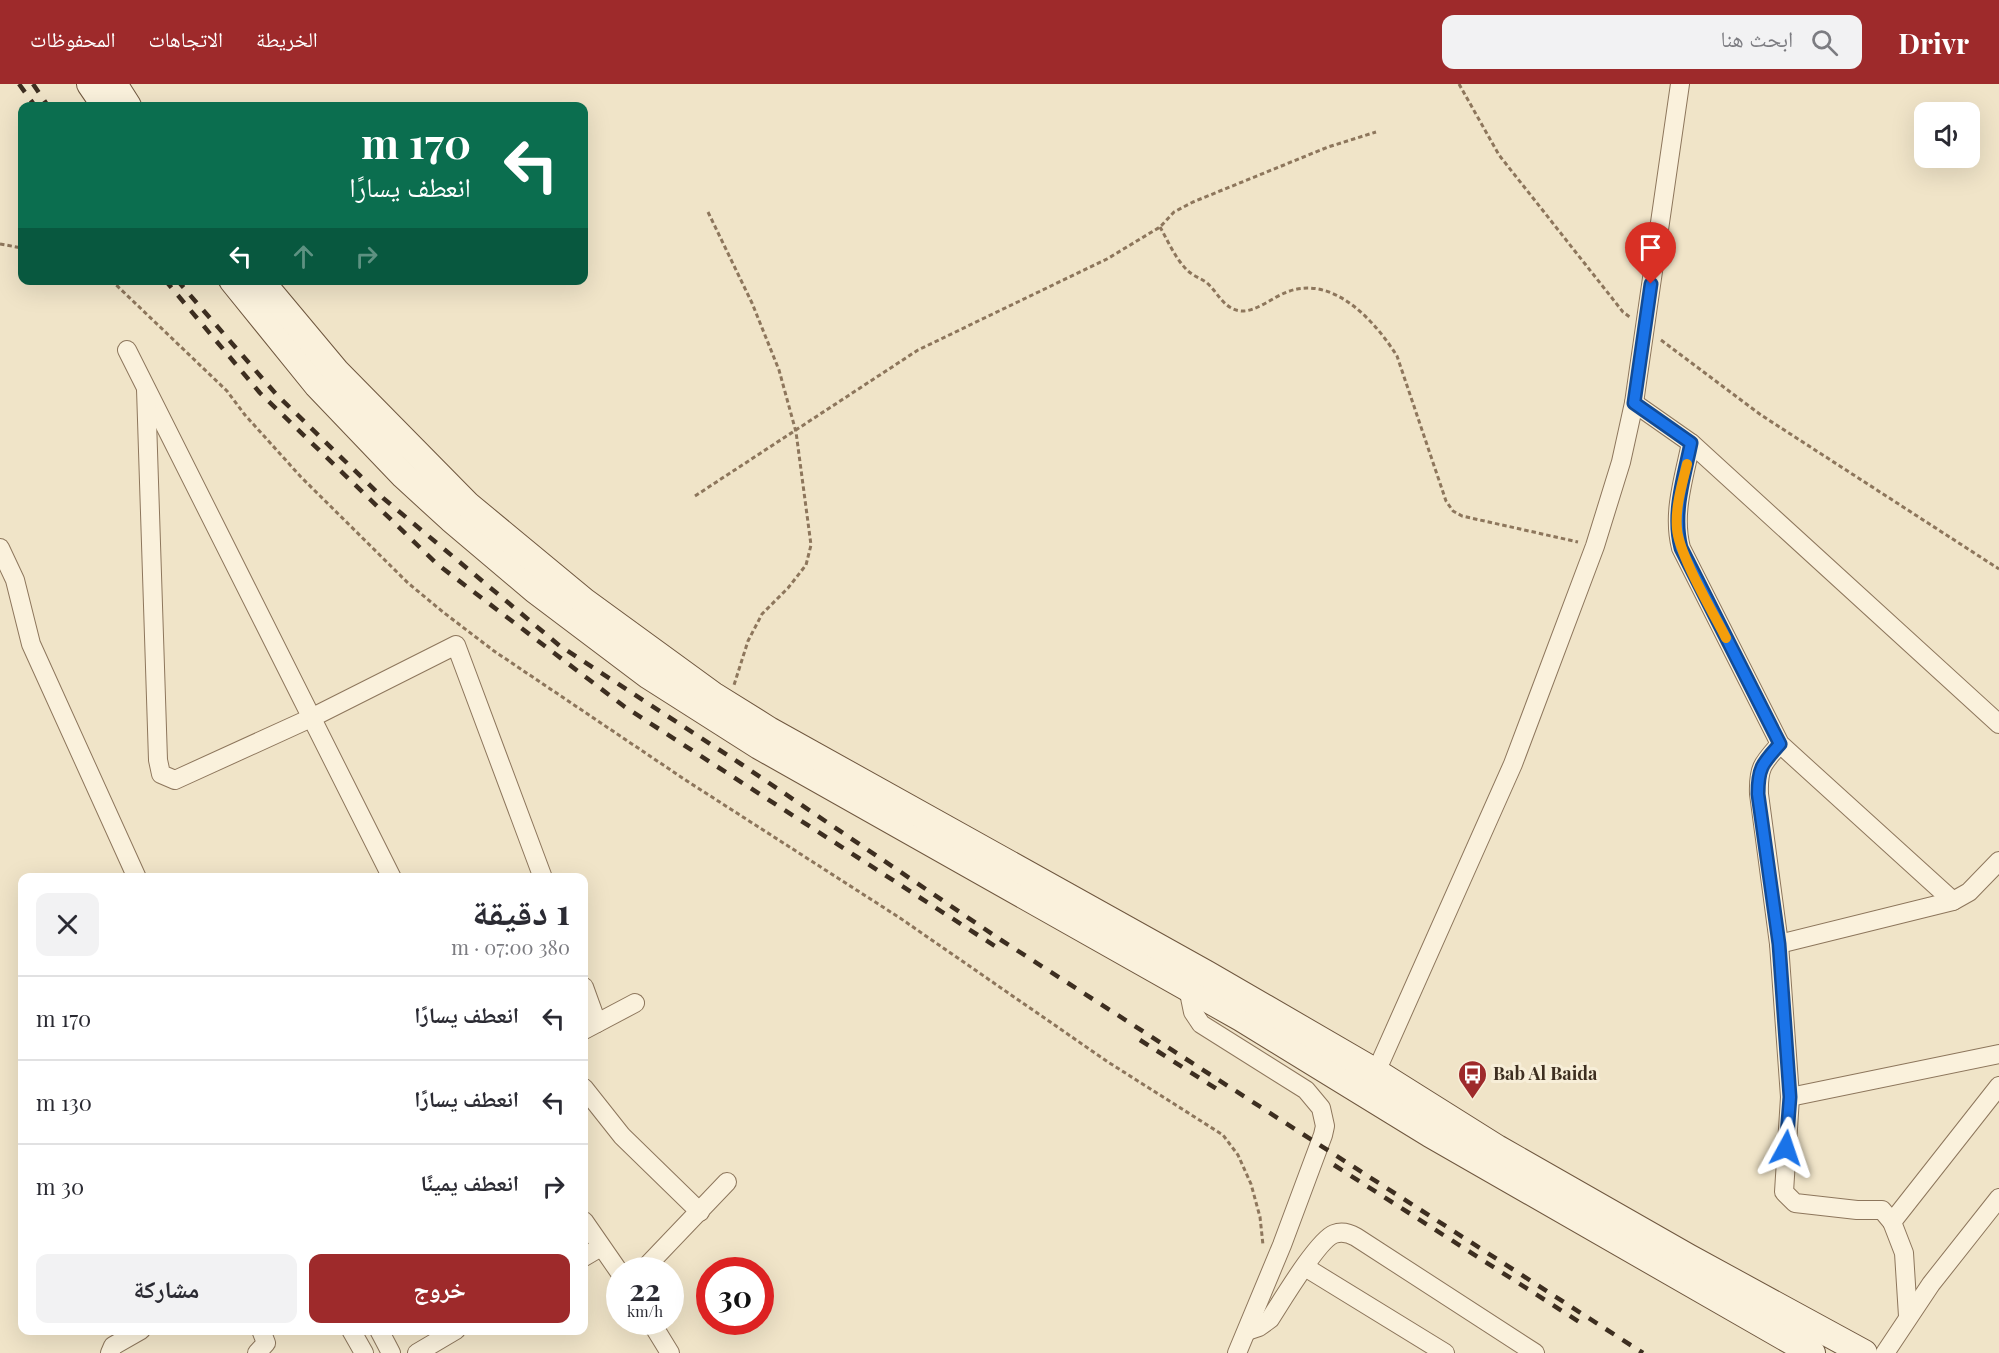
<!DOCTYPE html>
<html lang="ar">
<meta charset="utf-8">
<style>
body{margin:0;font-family:"Playfair Display","Noto Naskh Arabic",serif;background:#f2f2f3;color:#2b2b33;direction:rtl;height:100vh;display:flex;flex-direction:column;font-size:22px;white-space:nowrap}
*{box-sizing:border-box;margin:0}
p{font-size:20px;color:#7c7c81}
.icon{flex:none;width:33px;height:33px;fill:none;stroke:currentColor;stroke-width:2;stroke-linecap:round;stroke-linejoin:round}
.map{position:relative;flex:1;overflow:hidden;direction:ltr}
.panel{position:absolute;left:18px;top:789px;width:570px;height:462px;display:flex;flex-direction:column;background:#fff;border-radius:12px;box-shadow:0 6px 24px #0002;direction:rtl}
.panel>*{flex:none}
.banner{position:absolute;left:18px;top:18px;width:570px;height:183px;border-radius:12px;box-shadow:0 6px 24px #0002;direction:rtl;background:#0b6e4f;color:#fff;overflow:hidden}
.controls{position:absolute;left:1914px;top:18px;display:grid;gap:12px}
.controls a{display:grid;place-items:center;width:66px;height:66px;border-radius:12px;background:#fff;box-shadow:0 6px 24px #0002;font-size:30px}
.speed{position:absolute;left:606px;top:1173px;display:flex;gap:12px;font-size:30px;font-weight:700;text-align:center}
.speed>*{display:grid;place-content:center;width:78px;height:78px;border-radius:50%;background:#fff;box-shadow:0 6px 24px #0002;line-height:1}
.speed small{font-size:15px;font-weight:400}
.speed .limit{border:9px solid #d22;background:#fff;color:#111}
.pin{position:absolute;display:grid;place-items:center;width:51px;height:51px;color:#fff;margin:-62px -26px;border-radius:50% 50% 50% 0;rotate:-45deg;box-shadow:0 0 6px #0007}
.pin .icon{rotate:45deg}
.me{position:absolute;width:66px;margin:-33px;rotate:5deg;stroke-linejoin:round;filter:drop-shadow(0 0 4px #0008)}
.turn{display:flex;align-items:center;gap:21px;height:126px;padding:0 18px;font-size:27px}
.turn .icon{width:78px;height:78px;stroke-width:2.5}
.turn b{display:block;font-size:42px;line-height:51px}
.lanes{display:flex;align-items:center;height:57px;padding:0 18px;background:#0003;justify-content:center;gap:30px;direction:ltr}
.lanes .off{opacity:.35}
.round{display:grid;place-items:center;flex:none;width:63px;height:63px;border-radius:12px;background:#f2f2f3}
.summary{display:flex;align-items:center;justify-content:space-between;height:102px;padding:0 18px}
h1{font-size:36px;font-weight:700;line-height:45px}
.button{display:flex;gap:12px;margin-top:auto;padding:12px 18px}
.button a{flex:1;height:69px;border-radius:12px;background:#9e2a2b;color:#fff;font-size:24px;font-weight:700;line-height:69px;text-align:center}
.button a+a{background:#f2f2f3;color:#2b2b33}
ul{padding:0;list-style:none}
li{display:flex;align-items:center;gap:18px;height:84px;padding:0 18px;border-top:2px solid #e1e1e2}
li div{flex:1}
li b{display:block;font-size:22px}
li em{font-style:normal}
header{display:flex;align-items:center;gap:36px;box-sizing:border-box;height:84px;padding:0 30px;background:#9e2a2b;color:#fff}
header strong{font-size:28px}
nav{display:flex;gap:33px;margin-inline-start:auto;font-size:21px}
.search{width:420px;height:54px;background:#f2f2f3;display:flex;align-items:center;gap:15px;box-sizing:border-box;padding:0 21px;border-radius:12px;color:#7c7c81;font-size:22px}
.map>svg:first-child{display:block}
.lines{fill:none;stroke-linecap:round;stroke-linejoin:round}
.street-casing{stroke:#8d765c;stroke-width:20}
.secondary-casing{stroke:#6f573f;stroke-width:28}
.path{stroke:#8d765c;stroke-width:3;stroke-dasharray:4.5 3;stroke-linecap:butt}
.street{stroke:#faf1dc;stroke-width:18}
.secondary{stroke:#faf1dc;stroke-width:26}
.rail{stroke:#3d2e20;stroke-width:4.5;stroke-dasharray:10 10;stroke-linecap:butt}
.route-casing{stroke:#114b97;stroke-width:15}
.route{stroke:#1a73e8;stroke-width:10}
.slow{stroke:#f59e0b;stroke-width:10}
.labels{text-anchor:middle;stroke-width:6;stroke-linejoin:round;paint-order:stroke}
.poi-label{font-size:18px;font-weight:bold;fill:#3d2e20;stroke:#f7eed8;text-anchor:start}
</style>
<header>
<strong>Drivr</strong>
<div class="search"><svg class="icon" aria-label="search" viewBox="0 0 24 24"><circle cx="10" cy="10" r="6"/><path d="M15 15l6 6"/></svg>ابحث هنا</div>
<nav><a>الخريطة</a><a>الاتجاهات</a><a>المحفوظات</a></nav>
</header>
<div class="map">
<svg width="1999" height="1269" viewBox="0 0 1999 1269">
<rect width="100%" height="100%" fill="#f0e4c8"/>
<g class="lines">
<defs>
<g id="street">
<path d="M127 266 392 794"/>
<path d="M146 305 158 676 161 690 175 696 311 634 456 561 543 794"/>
<path d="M1634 319 1691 359 1999 640"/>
<path d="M1691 359C1684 394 1672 429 1681 464L1780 660 1953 817"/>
<path d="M0 464 15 496 31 560 137 794"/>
<path d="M1780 660C1763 679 1758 683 1759 710L1779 860 1790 1013 1784 1108 1795 1119 1857 1126H1882L1892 1138"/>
<path d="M1779 860 1953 817 1969 808 1999 777"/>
<path d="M584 903 597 939"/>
<path d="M1188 904 1193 928 1201 940 1306 1006 1321 1024 1325 1042 1323 1051 1282 1161 1237 1269"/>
<path d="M584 946 635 919"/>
<path d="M1376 988 1513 680 1595 462 1621 378 1634 319 1680 0"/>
<path d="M584 1004 622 1052 700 1128"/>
<path d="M1790 1013 1999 970"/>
<path d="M584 1137 620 1189"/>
<path d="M584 1173 601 1163"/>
<path d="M1305 1183 1445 1269"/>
<path d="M643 1186 727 1098"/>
<path d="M1908 1232 1904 1169 1892 1138 1999 1002"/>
<path d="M651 1238 670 1269"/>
<path d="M351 1246 364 1269"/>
<path d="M379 1246 391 1269"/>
<path d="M1247 1247 1259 1243 1270 1235C1281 1218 1318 1156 1334 1150 1342 1147 1349 1149 1356 1153L1535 1269"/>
<path d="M110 1269 113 1262 141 1246"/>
<path d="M257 1269 266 1259 261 1246"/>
<path d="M417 1269 456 1246"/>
<path d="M1885 1269 1931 1200 1999 1114"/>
</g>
<g id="secondary">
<path d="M90 0 105 22"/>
<path d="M114 0 128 22"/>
<path d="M232 196 317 301 404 392 451 435 535 506 649 592 759 662 1241 934 1430 1050 1812 1269"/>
<path d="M260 196 336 287 468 421 584 517 713 611 769 646 1207 890 1376 988 1497 1064 1688 1173 1864 1269"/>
</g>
</defs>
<use href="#street" class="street-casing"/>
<use href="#secondary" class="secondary-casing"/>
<g class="path">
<path d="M1459 0 1499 71 1623 228 1631 234"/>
<path d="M708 128 752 219 779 286 796 348 811 461 806 481 788 504 762 530 748 557 734 601"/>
<path d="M1160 143C1168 157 1175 174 1187 186 1193 192 1200 194 1206 198 1218 208 1223 225 1241 227 1256 228 1273 213 1287 208 1333 190 1375 237 1397 272L1446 417 1453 427 1462 432 1578 458"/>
<path d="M0 160 22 164"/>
<path d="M111 196 227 307 245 331 301 393 408 499 443 528 494 567 687 697 900 834 1108 978 1223 1051 1238 1071 1251 1100 1260 1133 1263 1161"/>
<path d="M1661 256 1761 331 1999 485"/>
<path d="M695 412 918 266 1107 175 1160 143 1174 128 1193 118 1328 63 1376 48"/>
</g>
<use href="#street" class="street"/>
<use href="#secondary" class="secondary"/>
<g class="rail">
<path d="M19 0 35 22"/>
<path d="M33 0 48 22"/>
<path d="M165 196 260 309 437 480 625 623 1001 866"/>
<path d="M177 196 276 310 383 414 560 562 741 680 1001 856 1643 1269"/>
<path d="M1140 956 1223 1009"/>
<path d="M1334 1081 1584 1241"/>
</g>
</g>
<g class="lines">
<defs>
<path id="route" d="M1651 200 1634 319 1691 359C1684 394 1672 429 1681 464L1780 660C1763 679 1758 683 1758 710L1779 860 1790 1013 1786 1064"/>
</defs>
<use href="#route" class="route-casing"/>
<use href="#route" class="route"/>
<path class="slow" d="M1687 380C1682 401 1675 423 1677 445 1679 471 1713 528 1726 554"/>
</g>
<defs>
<symbol id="bus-pin" viewBox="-11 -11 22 30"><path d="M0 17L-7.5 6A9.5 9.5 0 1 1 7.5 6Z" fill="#9e2a2b" stroke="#f7eed8"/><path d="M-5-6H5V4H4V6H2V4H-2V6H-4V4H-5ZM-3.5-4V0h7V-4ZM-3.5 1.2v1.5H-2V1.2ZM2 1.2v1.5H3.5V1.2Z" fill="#fff"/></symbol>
</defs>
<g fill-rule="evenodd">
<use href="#bus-pin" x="1456" y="974" width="33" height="45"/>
</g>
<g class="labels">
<g class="poi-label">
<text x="1493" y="996">Bab Al Baida</text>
</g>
</g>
</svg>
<div class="controls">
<a><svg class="icon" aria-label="sound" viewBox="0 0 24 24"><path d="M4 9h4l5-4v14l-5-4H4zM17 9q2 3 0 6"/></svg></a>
</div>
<div class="speed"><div>22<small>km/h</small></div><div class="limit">30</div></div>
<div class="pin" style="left:1651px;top:200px;background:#d93025"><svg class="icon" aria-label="arrive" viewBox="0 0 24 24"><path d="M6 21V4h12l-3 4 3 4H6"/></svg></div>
<svg class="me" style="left:1786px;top:1064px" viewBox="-20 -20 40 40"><path d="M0-17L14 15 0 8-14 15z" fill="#1a73e8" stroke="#fff" stroke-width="4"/></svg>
<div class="banner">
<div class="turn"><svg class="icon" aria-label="left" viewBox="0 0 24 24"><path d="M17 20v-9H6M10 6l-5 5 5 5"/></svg><div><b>170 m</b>انعطف يسارًا</div></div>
<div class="lanes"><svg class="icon" aria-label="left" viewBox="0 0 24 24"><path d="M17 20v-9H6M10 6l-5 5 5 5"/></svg><svg class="icon off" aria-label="ahead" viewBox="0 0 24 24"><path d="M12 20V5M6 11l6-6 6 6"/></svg><svg class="icon off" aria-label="right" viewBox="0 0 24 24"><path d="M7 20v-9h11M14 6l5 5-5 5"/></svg></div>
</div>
<section class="panel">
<div class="summary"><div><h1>1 دقيقة</h1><p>380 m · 07:00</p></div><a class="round"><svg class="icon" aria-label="close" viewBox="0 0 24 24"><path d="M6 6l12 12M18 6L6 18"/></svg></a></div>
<ul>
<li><svg class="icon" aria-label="left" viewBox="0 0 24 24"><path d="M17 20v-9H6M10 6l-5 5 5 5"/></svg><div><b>انعطف يسارًا</b></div><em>170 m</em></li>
<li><svg class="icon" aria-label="left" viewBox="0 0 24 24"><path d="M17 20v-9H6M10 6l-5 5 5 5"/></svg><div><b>انعطف يسارًا</b></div><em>130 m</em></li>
<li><svg class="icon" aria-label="right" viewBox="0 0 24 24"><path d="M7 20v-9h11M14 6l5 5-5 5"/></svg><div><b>انعطف يمينًا</b></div><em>30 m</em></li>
</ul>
<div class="button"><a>خروج</a><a>مشاركة</a></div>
</section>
</div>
